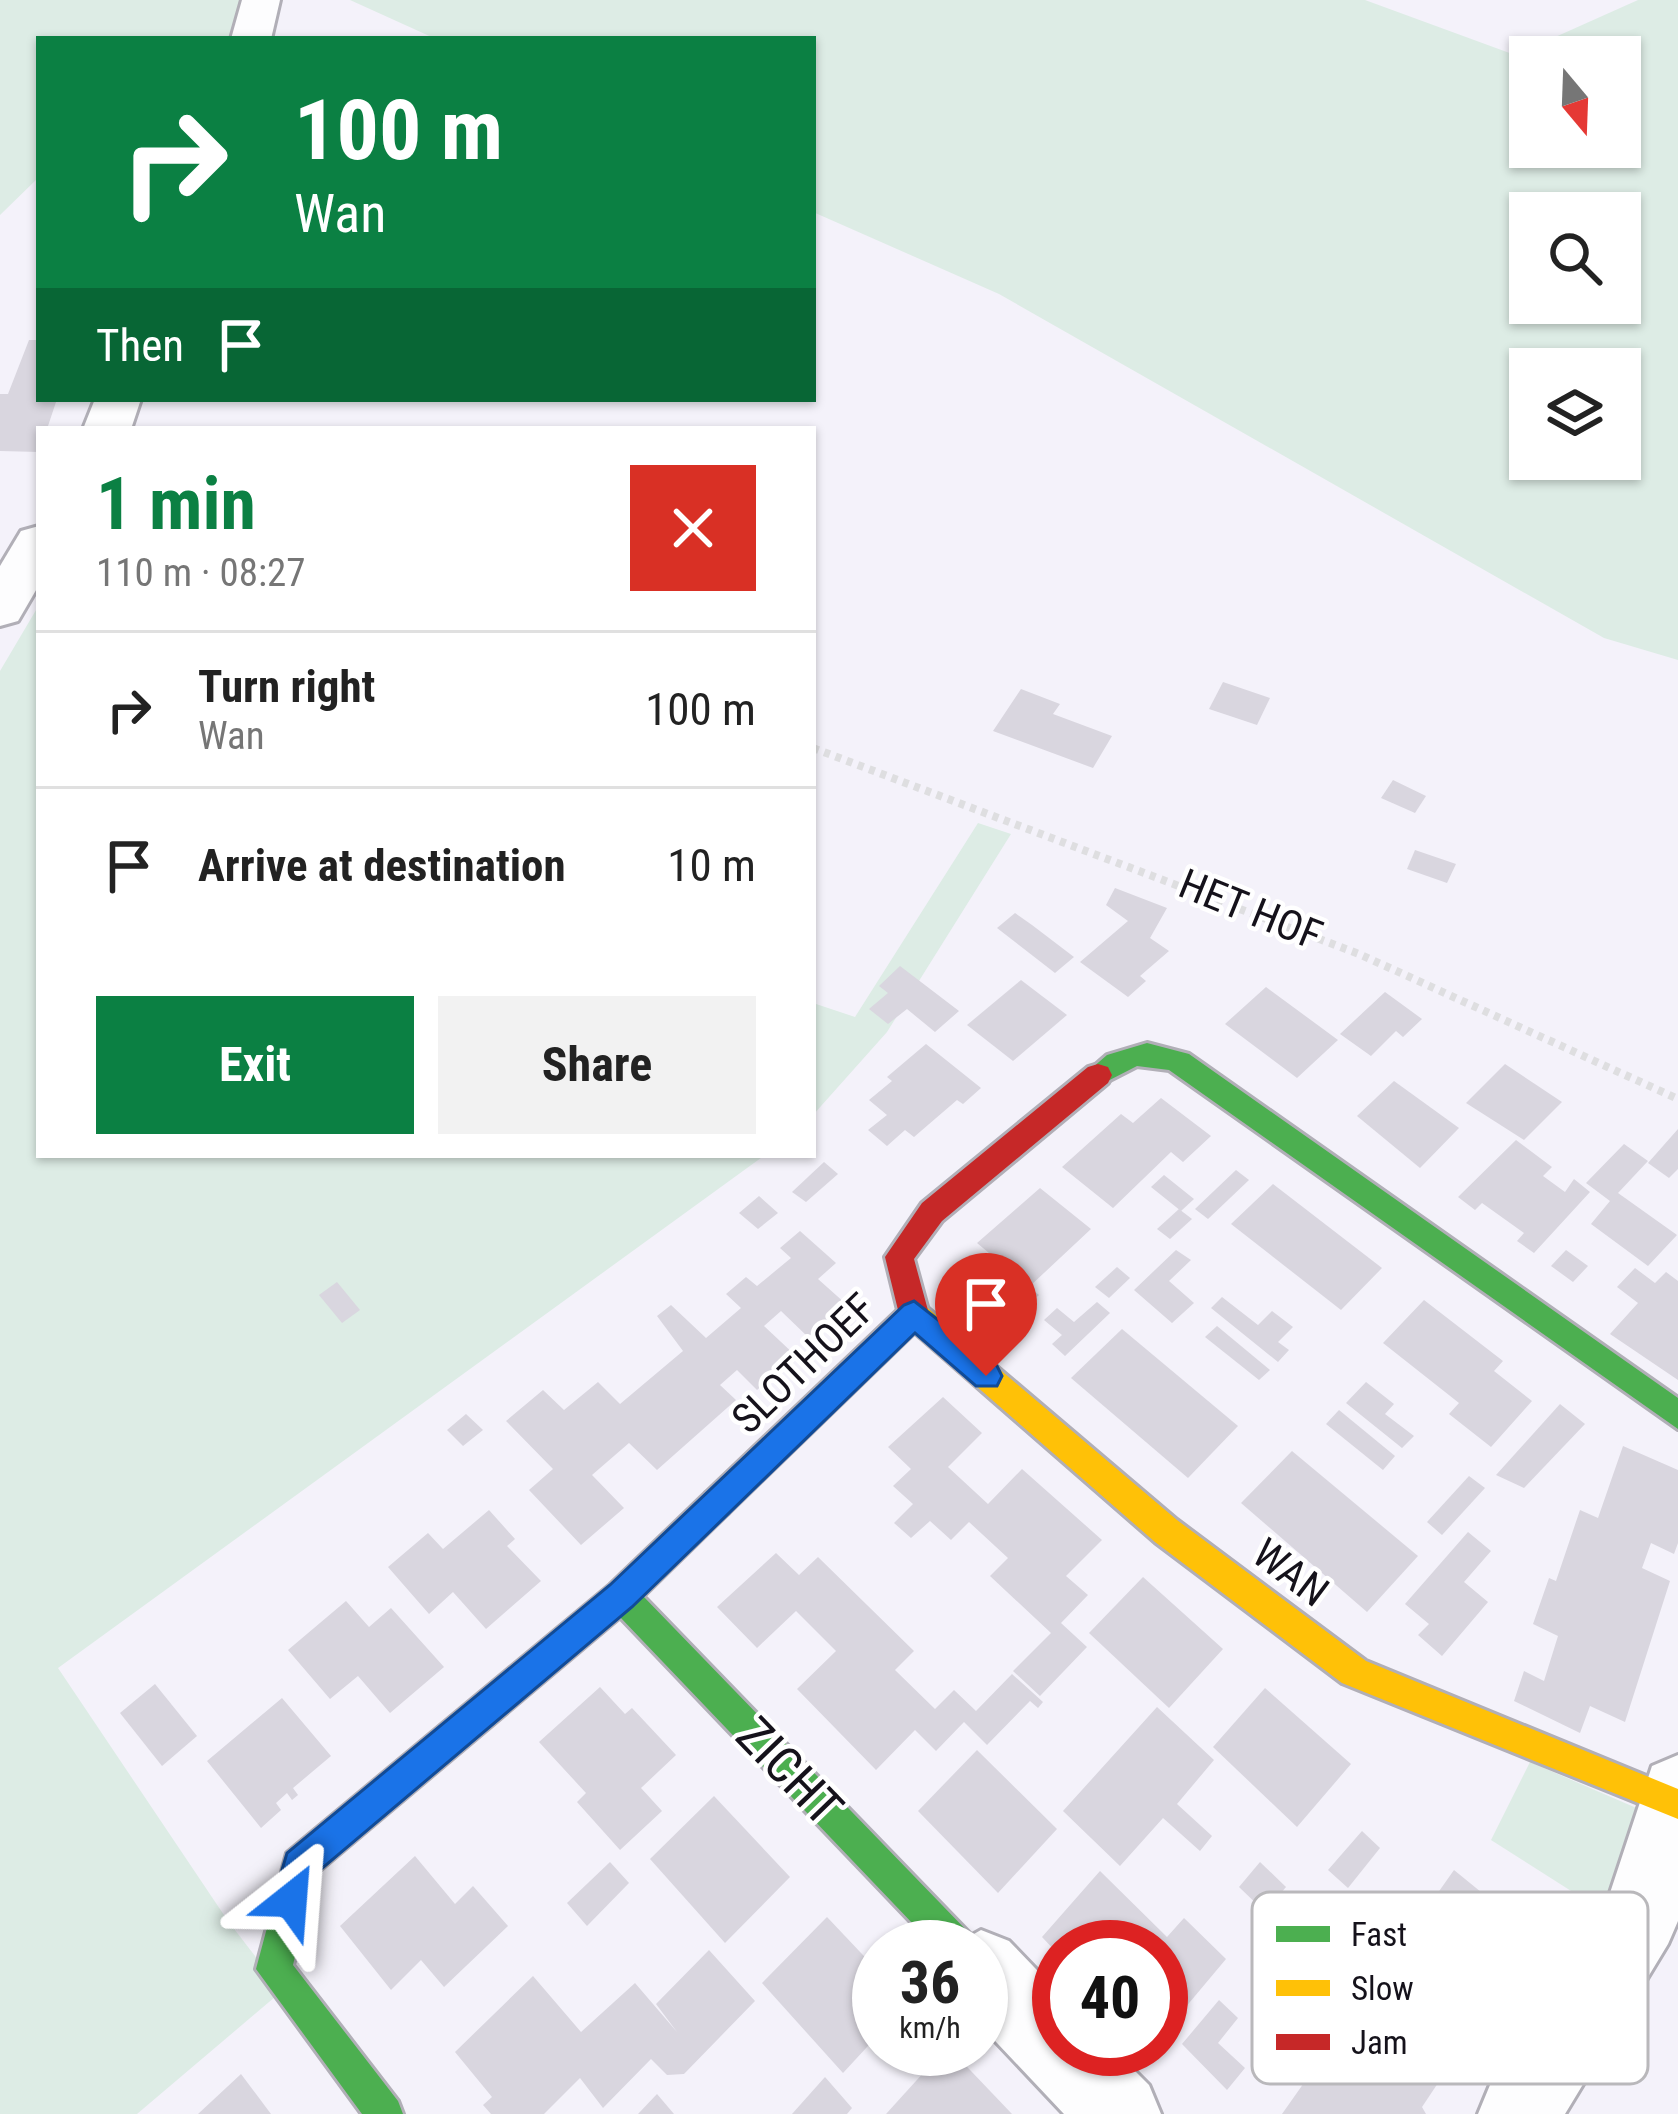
<!DOCTYPE html>
<meta charset="utf-8">
<style>
body{margin:0;font-family:"Roboto Condensed",sans-serif;background:#f2f2f2;color:#222;height:100vh;display:flex;flex-direction:column;font-size:45px;white-space:nowrap}
*{box-sizing:border-box;margin:0}
p{font-size:39px;color:#767676}
.icon{flex:none;width:66px;height:66px;fill:none;stroke:currentColor;stroke-width:2;stroke-linecap:round;stroke-linejoin:round}
.map{position:relative;flex:1;overflow:hidden}
.side{position:absolute;left:36px;top:426px;width:780px;height:732px;display:flex;flex-direction:column;background:#fff;border-radius:0px;box-shadow:0 3px 9px #0004}
.side>*{flex:none}
.banner{position:absolute;left:36px;top:36px;width:780px;height:366px;border-radius:0px;box-shadow:0 3px 9px #0004;background:#0b8043;color:#fff;overflow:hidden}
.needle{width:78px;rotate:161deg}
.tools{position:absolute;left:1509px;top:36px;display:grid;gap:24px}
.tools a{display:grid;place-items:center;width:132px;height:132px;border-radius:0px;background:#fff;box-shadow:0 3px 9px #0004;font-size:60px}
.speed{position:absolute;left:852px;top:1920px;display:flex;gap:24px;font-size:60px;font-weight:700;text-align:center}
.speed>*{display:grid;place-content:center;width:156px;height:156px;border-radius:50%;background:#fff;box-shadow:0 3px 9px #0004;line-height:1}
.speed small{font-size:30px;font-weight:400}
.speed .limit{border:18px solid #d22;background:#fff;color:#111}
.pin{position:absolute;display:grid;place-items:center;width:102px;height:102px;color:#fff;margin:-123px -51px;border-radius:50% 50% 50% 0;rotate:-45deg;box-shadow:0 0 12px #0007}
.pin .icon{rotate:45deg}
.me{position:absolute;width:132px;margin:-66px;rotate:28deg;stroke-linejoin:round;filter:drop-shadow(0 0 9px #0008)}
.turn{display:flex;align-items:center;gap:42px;height:252px;padding:0 60px;font-size:54px}
.turn .icon{width:156px;height:156px;stroke-width:2.5}
.turn b{display:block;font-size:84px;line-height:102px}
.then{display:flex;align-items:center;height:114px;padding:0 60px;background:#0003;gap:24px;font-size:45px}
.round{display:grid;place-items:center;flex:none;width:126px;height:126px;border-radius:0px;background:#f2f2f2}
.head{display:flex;align-items:center;justify-content:space-between;height:204px;padding:0 60px}
h1{font-size:72px;font-weight:700;line-height:90px;color:#0b8043}
.button{display:flex;gap:24px;margin-top:auto;padding:24px 60px}
.button a{flex:1;height:138px;border-radius:0px;background:#0b8043;color:#fff;font-size:48px;font-weight:700;line-height:138px;text-align:center}
.button a+a{background:#f2f2f2;color:#222}
ul{padding:0;list-style:none}
li{display:flex;align-items:center;gap:36px;height:156px;padding:0 60px;border-top:3px solid #e0e0e0}
li div{flex:1}
li b{display:block;font-size:45px}
li em{font-style:normal}
.map>svg:first-child{display:block}
.green{fill:#ddece5;fill-rule:evenodd}
.building{fill:#d9d6df}
.lines{fill:none;stroke-linecap:round;stroke-linejoin:round}
.street-casing{stroke:#b1afb7;stroke-width:6}
.fast-casing{stroke:#b1afb7;stroke-width:6}
.slow-casing{stroke:#b1afb7;stroke-width:6}
.jam-casing{stroke:#b1afb7;stroke-width:6}
.path{stroke:#dedee0;stroke-width:8;stroke-dasharray:6 6;stroke-linecap:butt}
.street{fill:#fdfdfe;fill-rule:evenodd}
.fast{fill:#4caf50;fill-rule:evenodd}
.slow{fill:#ffc107;fill-rule:evenodd}
.jam{fill:#c62828;fill-rule:evenodd}
.route{fill:#1a73e8;stroke:#114b97;stroke-width:3}
.labels{text-anchor:middle;stroke-width:9;stroke-linejoin:round;paint-order:stroke}
.street-label{font-size:42px;fill:#15121b;stroke:#fff}
.near-street-label{font-size:51px;fill:#15121b;stroke:#fff}
.key{fill:#fff;stroke:#b9b8bb;stroke-width:3}
.key-label{font-size:33px;fill:#15121b}
</style>
<div class="map">
<svg width="1678" height="2114" viewBox="0 0 1678 2114">
<rect width="100%" height="100%" fill="#f4f2fa"/>
<g class="green">
<path d="M0 0H241L228 39H39V177L0 215Z"/>
<path d="M350 0H1365L1515 55 1638 0H1678V660L1604 638 999 294 813 212V39H436ZM1620 57V147H1530V57ZM1530 213H1620V303H1530ZM1530 369H1620V459H1530Z"/>
<path d="M39 605V1155H765L58 1668 228 1921 282 1991 137 2114H0V671Z"/>
<path d="M978 823 1011 834 887 1032 813 1115V1003L855 1017Z"/>
<path d="M1530 1762 1648 1813 1612 1917 1491 1840Z"/>
</g>
<g class="building">
<path d="M29 340H39V399H57L47 429H39V452L0 451V394H8Z"/>
<path d="M1223 682 1270 698 1257 725 1209 709Z"/>
<path d="M1021 689 1060 704 1053 714 1112 736 1093 768 993 731Z"/>
<path d="M1393 780 1426 796 1415 813 1381 798Z"/>
<path d="M1415 850 1456 864 1447 883 1407 869Z"/>
<path d="M1115 888 1167 908 1150 938 1169 951 1140 976 1146 981 1128 997 1080 962 1128 921 1106 905Z"/>
<path d="M1015 913 1032 925 1074 957 1055 973 997 928Z"/>
<path d="M900 966 959 1011 935 1032 907 1009 888 1024 869 1009 888 993 879 986Z"/>
<path d="M1021 980 1067 1015 1013 1061 967 1025Z"/>
<path d="M1266 987 1338 1040 1297 1078 1225 1024Z"/>
<path d="M1385 992 1422 1019 1403 1037 1396 1031 1371 1056 1340 1034Z"/>
<path d="M926 1044 981 1088 963 1104 957 1100 914 1137 905 1130 887 1146 868 1130 887 1115 869 1100 892 1081 887 1077Z"/>
<path d="M1505 1064 1562 1102 1524 1140 1466 1103Z"/>
<path d="M1394 1081 1459 1128 1420 1168 1357 1116Z"/>
<path d="M1161 1098 1211 1136 1183 1162 1171 1152 1113 1208 1062 1167 1121 1114 1133 1123Z"/>
<path d="M1678 1129V1169L1669 1178 1648 1163Z"/>
<path d="M1516 1140 1552 1167 1543 1176 1565 1192 1574 1179 1590 1192 1534 1253 1517 1241 1524 1233 1482 1203 1475 1210 1458 1197Z"/>
<path d="M1624 1144 1648 1161 1618 1193 1677 1235 1648 1266 1591 1224 1610 1201 1586 1183Z"/>
<path d="M824 1162 838 1174 806 1202 792 1192Z"/>
<path d="M1236 1170 1249 1180 1208 1219 1195 1209Z"/>
<path d="M1164 1175 1194 1199 1181 1211 1151 1187Z"/>
<path d="M1273 1184 1382 1268 1341 1310 1231 1224Z"/>
<path d="M1040 1188 1091 1229 1029 1287 1039 1295 1008 1324 958 1281 989 1253 977 1243Z"/>
<path d="M759 1196 778 1213 758 1229 739 1213Z"/>
<path d="M1179 1209 1192 1219 1170 1239 1157 1229Z"/>
<path d="M800 1231 836 1263 818 1279 846 1304 808 1337 781 1311 764 1326 796 1356 757 1390 737 1370 720 1385 736 1400 657 1470 629 1443 592 1475 624 1508 581 1545 529 1490 553 1469 506 1421 543 1390 564 1410 598 1382 620 1404 683 1351 657 1316 671 1305 706 1338 741 1308 726 1294 746 1277 757 1286 791 1258 780 1248Z"/>
<path d="M1176 1250 1191 1260 1169 1281 1194 1303 1172 1323 1134 1290Z"/>
<path d="M1566 1250 1588 1266 1573 1282 1551 1266Z"/>
<path d="M1117 1267 1130 1278 1109 1298 1095 1287Z"/>
<path d="M1635 1268 1655 1283 1666 1272 1678 1281V1380L1610 1334 1638 1303 1617 1287Z"/>
<path d="M337 1282 360 1310 342 1323 319 1295Z"/>
<path d="M1222 1297 1258 1325 1272 1311 1293 1327 1278 1342 1289 1350 1278 1362 1211 1308Z"/>
<path d="M1424 1300 1503 1361 1494 1371 1532 1401 1491 1447 1449 1414 1459 1403 1383 1343Z"/>
<path d="M1097 1302 1110 1313 1065 1356 1052 1344 1062 1335 1044 1320 1057 1308 1074 1322Z"/>
<path d="M1217 1326 1270 1370 1259 1380 1205 1337Z"/>
<path d="M1122 1329 1238 1426 1188 1478 1071 1378Z"/>
<path d="M1366 1382 1394 1404 1385 1414 1414 1436 1402 1448 1346 1403Z"/>
<path d="M943 1397 982 1433 948 1467 988 1504 1022 1469 1102 1540 1066 1576 1088 1595 1061 1623 1087 1647 1040 1696 1013 1671 1051 1633 990 1576 1008 1558 969 1522 951 1540 930 1521 911 1538 894 1523 913 1504 893 1486 911 1469 888 1447Z"/>
<path d="M1560 1404 1585 1424 1524 1488 1496 1475Z"/>
<path d="M1339 1410 1395 1456 1383 1470 1326 1424Z"/>
<path d="M466 1414 483 1430 463 1446 447 1430Z"/>
<path d="M1623 1446 1678 1470V1543L1674 1554 1651 1543 1642 1568 1670 1581 1625 1722 1590 1706 1580 1733 1514 1701 1524 1671 1544 1681 1558 1636 1533 1624 1549 1578 1556 1581 1580 1510 1598 1518Z"/>
<path d="M1292 1451 1418 1556 1367 1612 1241 1503Z"/>
<path d="M1469 1476 1485 1488 1442 1535 1427 1522Z"/>
<path d="M489 1510 515 1539 507 1546 541 1581 486 1629 453 1592 429 1614 388 1567 428 1533 443 1549Z"/>
<path d="M1468 1532 1491 1551 1464 1582 1488 1602 1442 1656 1418 1635 1429 1624 1405 1604Z"/>
<path d="M776 1553 799 1575 818 1557 914 1651 895 1670 935 1709 954 1690 976 1711 1012 1674 1043 1702 1038 1708 1030 1701 987 1745 964 1722 936 1751 915 1730 876 1770 797 1689 836 1651 796 1611 757 1648 717 1607Z"/>
<path d="M1143 1577 1223 1649 1169 1708 1089 1633Z"/>
<path d="M346 1601 369 1627 391 1608 444 1667 390 1713 358 1676 330 1699 288 1650Z"/>
<path d="M155 1684 197 1736 162 1766 120 1713Z"/>
<path d="M600 1687 625 1714 632 1708 676 1755 641 1788 662 1811 620 1850 577 1802 586 1793 539 1742Z"/>
<path d="M1265 1688 1351 1764 1297 1827 1213 1747Z"/>
<path d="M282 1698 331 1756 293 1788 298 1795 292 1800 287 1793 276 1803 281 1810 261 1828 207 1761Z"/>
<path d="M1157 1707 1214 1760 1177 1804 1212 1836 1200 1851 1163 1818 1120 1866 1063 1811Z"/>
<path d="M977 1750 1057 1829 998 1893 918 1811Z"/>
<path d="M714 1796 790 1877 725 1943 650 1859Z"/>
<path d="M1362 1831 1380 1848 1348 1888 1328 1870Z"/>
<path d="M415 1856 455 1904 473 1886 508 1926 444 1987 421 1960 391 1990 340 1926Z"/>
<path d="M610 1862 629 1883 587 1926 567 1903Z"/>
<path d="M1260 1862 1286 1887 1265 1912 1239 1887Z"/>
<path d="M1454 1870 1536 1937 1518 1963 1523 1968 1512 1984 1507 1979 1487 2009 1493 2014 1482 2030 1476 2026 1455 2058 1460 2063 1449 2078 1444 2074 1422 2107 1426 2114H1282Z"/>
<path d="M1100 1871 1167 1937 1184 1918 1226 1959 1174 2021 1161 2009V1947H1059V1955L1042 1937Z"/>
<path d="M827 1917 879 1972V2034L843 2073 762 1983Z"/>
<path d="M709 1950 755 2001 684 2074 667 2075 651 2059 603 2108 580 2078 544 2114H491L483 2105 492 2097 455 2052 533 1976 581 2032 635 1983 677 2032 656 2004Z"/>
<path d="M1219 2000 1238 2018 1218 2043 1245 2068 1227 2090 1182 2044Z"/>
<path d="M945 2049H950L1012 2114H886Z"/>
<path d="M241 2074 271 2114H198Z"/>
<path d="M825 2077 852 2108 847 2114H792Z"/>
<path d="M657 2094 674 2114H638Z"/>
</g>
<g class="lines">
<defs>
<g id="street">
<path d="M242 0H280L271 39H231Z"/>
<path d="M95 399H141L131 429H83Z"/>
<path d="M39 526V585L18 621 0 626V566L21 531Z"/>
<path d="M1678 1755V1921L1668 1944 1565 2114H1478L1490 2085 1608 1899 1652 1766Z"/>
<path d="M981 1930 1009 1941 1059 1993V2049H1113L1149 2085 1161 2114H1064L981 2026V1947H951Z"/>
</g>
<g id="fast">
<path d="M1147 1043 1189 1054 1678 1398V1429L1169 1070 1137 1066 1098 1086 1088 1083 1084 1075 1107 1055Z"/>
<path d="M717 1488 728 1493 733 1503 728 1513 643 1596 971 1935 977 1947H935L620 1617 314 1875 293 1965 398 2101 403 2114H362L256 1969 287 1853 610 1585 706 1493Z"/>
</g>
<path id="slow" d="M914 1301 924 1305 1177 1520 1366 1661 1678 1789V1819L1342 1683 1155 1542 904 1323 899 1314 904 1305Z"/>
<path id="jam" d="M1098 1064 1108 1067 1112 1075 1108 1083 942 1221 914 1259 929 1314 924 1323 728 1513 717 1518 706 1513 701 1503 706 1493 898 1310 885 1257 922 1203 1088 1067Z"/>
</defs>
<use href="#street" class="street-casing"/>
<use href="#fast" class="fast-casing"/>
<use href="#slow" class="slow-casing"/>
<use href="#jam" class="jam-casing"/>
<path class="path" d="M813 748 1359 954 1678 1099"/>
<use href="#street" class="street"/>
<use href="#fast" class="fast"/>
<use href="#slow" class="slow"/>
<use href="#jam" class="jam"/>
</g>
<path class="route" d="M914 1301 997 1366 1002 1376 997 1386H976L915 1333 632 1607 314 1875 303 1912 291 1917 278 1912 273 1900 287 1853 610 1585 904 1305Z"/>
<g class="labels">
<g class="street-label">
<text transform="translate(1251 909) rotate(22)" y="15">HET HOF</text>
<text transform="translate(803 1363) rotate(-44)" y="15">SLOTHOEF</text>
<text transform="translate(1291 1572) rotate(37)" y="15">WAN</text>
</g>
<g class="near-street-label">
<text transform="translate(790 1771) rotate(46)" y="18">ZICHT</text>
</g>
</g>
<rect x="1252" y="1892" width="396" height="192" rx="18" class="key"/>
<rect x="1276" y="1926" width="54" height="16" fill="#4caf50"/>
<rect x="1276" y="1980" width="54" height="16" fill="#ffc107"/>
<rect x="1276" y="2034" width="54" height="16" fill="#c62828"/>
<g class="key-label">
<text x="1351" y="1946">Fast</text>
<text x="1351" y="2000">Slow</text>
<text x="1351" y="2054">Jam</text>
</g>
</svg>
<div class="tools">
<a><svg class="needle" viewBox="-14 -14 28 28"><path d="M0-13l5 13h-10z" fill="#e53935"/><path d="M0 13l5-13h-10z" fill="#767676"/></svg></a>
<a><svg class="icon" aria-label="search" viewBox="0 0 24 24"><circle cx="10" cy="10" r="6"/><path d="M15 15l6 6"/></svg></a>
<a><svg class="icon" aria-label="layers" viewBox="0 0 24 24"><path d="M12 4l9 5-9 5-9-5zM3 14l9 5 9-5"/></svg></a>
</div>
<div class="speed"><div>36<small>km/h</small></div><div class="limit">40</div></div>
<div class="pin" style="left:986px;top:1376px;background:#d93025"><svg class="icon" aria-label="arrive" viewBox="0 0 24 24"><path d="M6 21V4h12l-3 4 3 4H6"/></svg></div>
<svg class="me" style="left:291px;top:1900px" viewBox="-20 -20 40 40"><path d="M0-17L14 15 0 8-14 15z" fill="#1a73e8" stroke="#fff" stroke-width="4"/></svg>
<div class="banner">
<div class="turn"><svg class="icon" aria-label="right" viewBox="0 0 24 24"><path d="M7 20v-9h11M14 6l5 5-5 5"/></svg><div><b>100 m</b>Wan</div></div>
<div class="then">Then<svg class="icon" aria-label="arrive" viewBox="0 0 24 24"><path d="M6 21V4h12l-3 4 3 4H6"/></svg></div>
</div>
<section class="side">
<div class="head"><div><h1>1 min</h1><p>110 m · 08:27</p></div><a class="round" style="background:#d93025;color:#fff"><svg class="icon" aria-label="close" viewBox="0 0 24 24"><path d="M6 6l12 12M18 6L6 18"/></svg></a></div>
<ul>
<li><svg class="icon" aria-label="right" viewBox="0 0 24 24"><path d="M7 20v-9h11M14 6l5 5-5 5"/></svg><div><b>Turn right</b><p>Wan</p></div><em>100 m</em></li>
<li><svg class="icon" aria-label="arrive" viewBox="0 0 24 24"><path d="M6 21V4h12l-3 4 3 4H6"/></svg><div><b>Arrive at destination</b></div><em>10 m</em></li>
</ul>
<div class="button"><a>Exit</a><a>Share</a></div>
</section>
</div>
